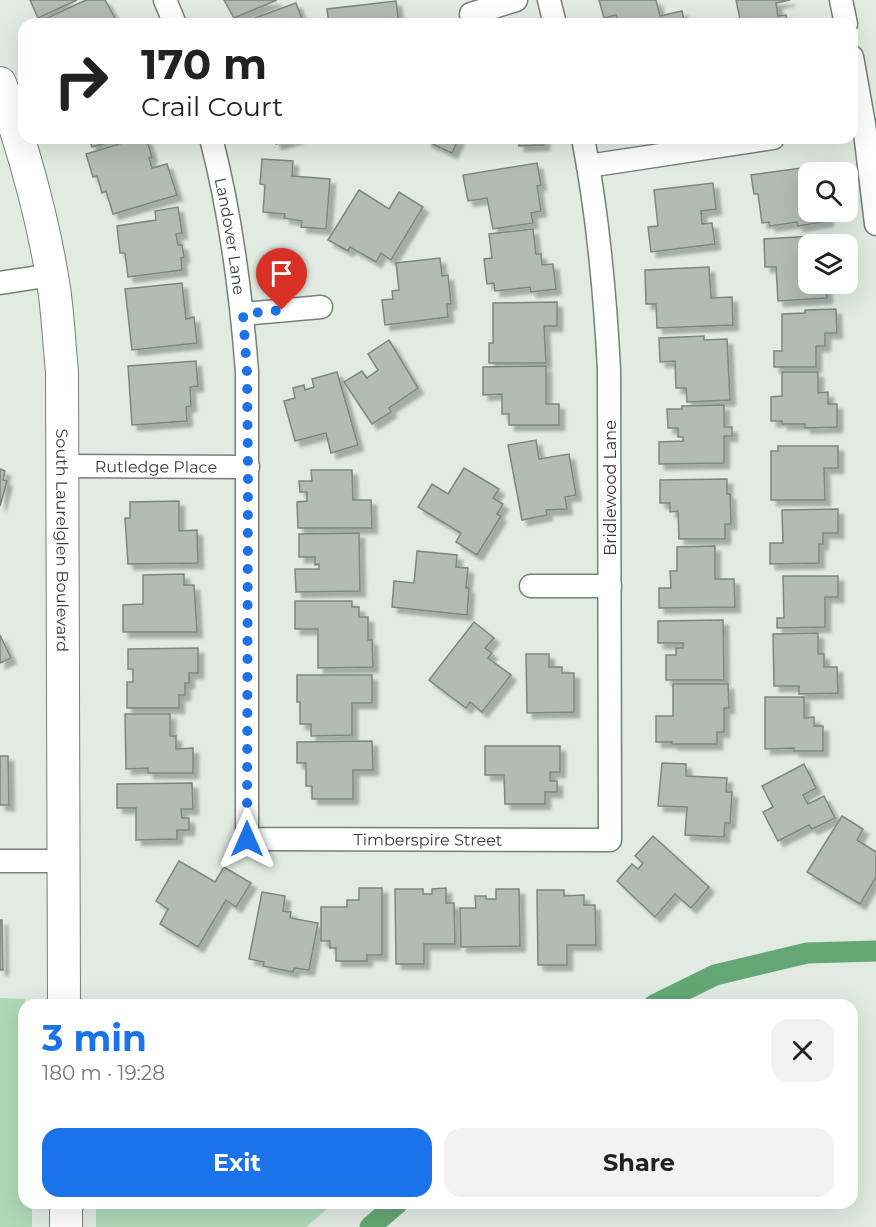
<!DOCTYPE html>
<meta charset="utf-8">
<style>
body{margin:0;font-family:Montserrat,sans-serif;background:#f2f2f2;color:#222;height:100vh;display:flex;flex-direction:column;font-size:22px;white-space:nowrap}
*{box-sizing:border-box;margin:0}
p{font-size:20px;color:#767676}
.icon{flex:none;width:33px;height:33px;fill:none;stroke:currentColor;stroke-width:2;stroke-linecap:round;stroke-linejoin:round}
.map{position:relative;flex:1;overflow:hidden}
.details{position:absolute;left:18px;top:999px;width:840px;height:210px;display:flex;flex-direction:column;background:#fff;border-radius:18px;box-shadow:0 6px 24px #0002}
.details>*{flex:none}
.hud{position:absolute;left:18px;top:18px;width:840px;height:126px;border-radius:18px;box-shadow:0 6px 24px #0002;background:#fff;color:#222;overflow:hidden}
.tools{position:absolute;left:798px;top:162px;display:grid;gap:12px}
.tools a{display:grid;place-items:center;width:60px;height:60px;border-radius:12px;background:#fff;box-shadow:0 6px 24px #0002;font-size:30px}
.pin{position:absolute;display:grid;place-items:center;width:51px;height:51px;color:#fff;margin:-62px -26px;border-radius:50% 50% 50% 0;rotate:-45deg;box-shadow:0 0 6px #0007}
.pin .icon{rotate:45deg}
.me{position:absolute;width:66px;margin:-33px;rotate:0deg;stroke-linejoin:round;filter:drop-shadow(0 0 4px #0008)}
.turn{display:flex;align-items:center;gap:21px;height:126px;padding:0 24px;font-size:27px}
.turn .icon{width:78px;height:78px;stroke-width:2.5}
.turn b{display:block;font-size:42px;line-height:51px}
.round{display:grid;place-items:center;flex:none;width:63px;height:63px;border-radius:18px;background:#f2f2f2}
.head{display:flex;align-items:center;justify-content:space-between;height:102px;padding:0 24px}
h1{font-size:36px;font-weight:700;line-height:45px;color:#1a73e8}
.button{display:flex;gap:12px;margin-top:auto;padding:12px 24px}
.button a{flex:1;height:69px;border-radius:18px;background:#1a73e8;color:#fff;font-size:24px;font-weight:700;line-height:69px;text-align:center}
.button a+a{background:#f2f2f2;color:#222}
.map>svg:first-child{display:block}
.green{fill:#aed9b7}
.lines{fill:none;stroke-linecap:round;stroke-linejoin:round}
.canal{stroke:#64a774;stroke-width:21}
.building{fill:#b3bbb4;stroke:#7e8680;stroke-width:1.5;filter:url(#shadow)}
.street-casing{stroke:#777f79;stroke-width:25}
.secondary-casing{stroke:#777f79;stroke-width:34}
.street{stroke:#fff;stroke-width:22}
.secondary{stroke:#fff;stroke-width:32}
.route{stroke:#1a73e8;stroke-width:10;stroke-dasharray:0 18}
.labels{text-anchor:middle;stroke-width:4.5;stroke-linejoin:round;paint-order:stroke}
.street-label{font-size:16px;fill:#383c39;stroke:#fff}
</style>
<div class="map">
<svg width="876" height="1227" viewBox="0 0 876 1227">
<defs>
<filter id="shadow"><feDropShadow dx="5.5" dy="5.5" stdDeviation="1.5" flood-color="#0004"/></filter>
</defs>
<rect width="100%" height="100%" fill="#e1eae3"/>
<g class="green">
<path d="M0 998 25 999 24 1007 21 1008V1028H24L22 1053 24 1050V1203H32V1227H0Z"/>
<path d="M96 1203H334L306 1227H96Z"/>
</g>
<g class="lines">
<g class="canal">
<path d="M654 1005 715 975 807 953 876 951"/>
<path d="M370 1227 398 1203"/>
</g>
</g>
<g class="building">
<path d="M30 0H77L38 18Z"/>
<path d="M86 0H105L118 24H50L47 18Z"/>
<path d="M224 0H277L234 18Z"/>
<path d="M599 0H656L660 16 682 11 685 24H610V21L617 19 616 15 604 18Z"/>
<path d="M736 0H790L776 3 778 16 786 15 788 24H741Z"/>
<path d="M396 1 399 24H329L327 9Z"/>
<path d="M296 3 304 24H241V23Z"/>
<path d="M89 138H125L92 147Z"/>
<path d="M139 138H145L147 141 152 157 149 158 152 168 167 164 177 195 113 214 106 191 102 193 97 176 93 177 86 154Z"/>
<path d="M274 138H298L276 144Z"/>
<path d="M428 138H459L452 153 426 141Z"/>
<path d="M519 138H544V145L519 146Z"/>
<path d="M262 159 293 161 292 176 330 179 326 229 301 227 302 221 284 218 285 214 263 212 265 185 260 184Z"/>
<path d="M537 163 541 185 537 186 541 211 531 213 533 223 493 229 487 198 468 201 463 175Z"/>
<path d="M801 168 804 187H808V212H827L828 221 798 226 797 222 770 226 769 222 762 223 758 194H754L751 175Z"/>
<path d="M713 183 716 209 701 211 702 224 712 223 715 244 651 252 648 227 658 226 654 190Z"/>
<path d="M359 190 389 209 399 192 423 207 391 260 381 253 376 262 350 247 348 251 328 240Z"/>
<path d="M178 207 182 233 176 234 178 245H182L184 257 181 258 182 270 128 277 125 253H120L117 226 156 220 155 211Z"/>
<path d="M533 229 536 254H541L542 265 553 264 556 289 531 292 530 287 495 291 494 283 487 284 484 259 492 258 489 234Z"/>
<path d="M830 235 831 244H808V284H826L827 298 778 301 776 267H765L764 239Z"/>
<path d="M440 258 442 276 448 275 451 304H447L448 317 385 325 382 300 393 299 392 291 399 290 396 263Z"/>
<path d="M709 267 711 298 732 297 733 325 657 328 656 304H646L645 270Z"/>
<path d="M182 283 186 319 194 317 197 343 132 350 125 289Z"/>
<path d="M557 302V326H544L546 363H489V343H493V303Z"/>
<path d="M836 309 837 333H825V346H816V367H774V351H782V314L805 313V310Z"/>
<path d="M704 336V340L727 339 730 400 687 402 686 388H676L675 361 660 362 659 338Z"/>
<path d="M389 340 418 388 389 408 391 412 372 424 344 382 362 371 367 378 378 370 368 354Z"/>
<path d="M196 361 198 386 190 387 191 406 186 407 187 421 132 425 128 366Z"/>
<path d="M546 366V404H559V425H509V414H502V394L483 395V367Z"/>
<path d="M337 372 358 445 331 453 326 433 295 441 284 401 295 398 293 388 304 385 305 390 314 387 312 379Z"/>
<path d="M782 372H818V393L828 392V404H837V427L805 428V424H782V421H771V397L782 396Z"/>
<path d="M724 405V427H732V436H724V463L659 464V442L683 441V437H678V428H668L667 409H682V406Z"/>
<path d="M536 440 539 459 569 454 576 495 565 497 567 509 546 510 547 515 522 520 508 445Z"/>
<path d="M778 446H838V468H824L825 500H771V451H778Z"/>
<path d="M464 468 499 489 493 498 503 504 497 514 501 516 477 555 456 542 461 533 418 507 432 484 448 494Z"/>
<path d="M0 469 5 471 3 480 7 481 0 506Z"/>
<path d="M311 470H352L353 500H371L372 528H298L297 502 307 501V492H300L299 481H312Z"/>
<path d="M727 479V494H730L731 524H725V539H679L678 511 670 512V503H660V480Z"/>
<path d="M179 501V531L197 530 198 563 128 564 125 518H130V502Z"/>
<path d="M838 509V533H823V544H819V563L770 564V543H783L782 510Z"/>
<path d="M359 533 360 591 296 592 295 569H319V564L315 565V557H299V534Z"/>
<path d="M715 546V579H734L735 607 659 608V588H671L670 571H677V547Z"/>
<path d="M417 551 457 555 456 567 468 568 466 588H469L467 615 392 607 394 581 414 583Z"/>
<path d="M184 574V585H194L197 632H123V605L143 604V575Z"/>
<path d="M783 576H838V597H825V627L777 628V618H784Z"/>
<path d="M295 601H352V607H359V617H368V640H372L373 667 318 668V629H295Z"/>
<path d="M723 620 724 680H666V655H676V648H683V643H658V621Z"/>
<path d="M474 622 494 638 485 648 492 653 488 658 511 675 482 712 470 702 466 708 429 680Z"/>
<path d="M818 633V654H824V667H837L838 693 799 694V686H774L773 634Z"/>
<path d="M0 635 11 658 0 663Z"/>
<path d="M198 648V673H189V683H185V695H179V708H127V682H133V669H128V649Z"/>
<path d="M526 654H549V667H562V673H574V712L527 713Z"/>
<path d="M297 675H372V703H352V735L311 736V724H300V702H297Z"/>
<path d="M673 684H728L729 708H724V732H717V744H672V742H656V716H673Z"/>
<path d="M765 697H804V718L814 717V726H823V751H794V748L765 749Z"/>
<path d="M125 714H170V736H176V749L193 748V773H148V768L126 769Z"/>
<path d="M372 741 373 770H353V799H312V786H306V763H297V742Z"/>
<path d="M485 746H560V772H550V781H557V792H545V804H505L504 775H485Z"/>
<path d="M0 756H8L9 805H0Z"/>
<path d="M662 763 686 764V776L727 778 726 792H732L730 823H725L724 837 685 835 687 807 658 806Z"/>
<path d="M804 764 816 788 803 795 808 804 824 796 835 818 812 829 809 825 778 841 763 812 773 807 762 786Z"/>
<path d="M192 783 193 809H181L182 818H189V830H177V839L136 840V808H117V784Z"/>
<path d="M842 816 863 829 857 840 876 852V877L860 904 807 872Z"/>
<path d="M653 836 709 887 691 908 675 894 655 917 617 881 632 864 638 869 643 863 635 856Z"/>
<path d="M179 861 215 882 224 867 251 883 236 907 226 900 198 947 160 924 168 909 156 901Z"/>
<path d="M359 888H382V955H367V961H336V948H330V941H321V907H347V900H359Z"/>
<path d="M446 888V903H454L455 944H424V964H396L395 889H423V894H432V889Z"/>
<path d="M496 889H519L520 946 461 947 460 908H476L475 896H486V899H496Z"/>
<path d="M537 890H564V896L584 895V905H595L596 945H567V965H538Z"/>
<path d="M262 892 285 896 283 911 291 912 290 918 318 923 309 970 294 968 293 972 263 966 264 962 249 959Z"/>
<path d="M0 920H2L3 970H0Z"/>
</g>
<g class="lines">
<defs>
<g id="street">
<path d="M165 0 175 24"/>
<path d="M549 0 555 24"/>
<path d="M841 0 846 24"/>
<path d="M471 14 516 0"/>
<path d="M852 57 864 124 876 224"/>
<path id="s1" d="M211 138C231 215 241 293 247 372V839L610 840 609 370C605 292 598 215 583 138"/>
<path d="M588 166 773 138"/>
<path d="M0 283 52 275"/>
<path d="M243 314 321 307"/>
<path id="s2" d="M63 466 248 467"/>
<path d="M531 586H610"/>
<path d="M0 861H63"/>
</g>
<g id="secondary">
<path id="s3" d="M0 83C24 150 43 218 54 288 58 315 59 343 62 371L64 1005"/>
<path d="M66 1203V1227"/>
</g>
</defs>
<use href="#street" class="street-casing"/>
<use href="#secondary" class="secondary-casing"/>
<use href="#street" class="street"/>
<use href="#secondary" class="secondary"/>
</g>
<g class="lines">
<path class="route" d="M247 839 248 466 247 372 243 314 282 310"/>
</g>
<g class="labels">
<g class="street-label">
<text dy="6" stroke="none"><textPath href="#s1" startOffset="100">Landover Lane</textPath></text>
<text dy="6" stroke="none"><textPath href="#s2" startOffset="93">Rutledge Place</textPath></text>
<text transform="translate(610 488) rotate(-90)" y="6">Bridlewood Lane</text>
<text dy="6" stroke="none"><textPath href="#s3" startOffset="465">South Laurelglen Boulevard</textPath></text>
<text dy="6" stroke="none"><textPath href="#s1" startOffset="885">Timberspire Street</textPath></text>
</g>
</g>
</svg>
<div class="tools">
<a><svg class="icon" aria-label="search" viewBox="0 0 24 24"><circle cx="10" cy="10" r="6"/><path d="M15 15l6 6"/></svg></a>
<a><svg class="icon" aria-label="layers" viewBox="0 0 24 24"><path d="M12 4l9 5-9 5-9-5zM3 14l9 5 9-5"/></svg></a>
</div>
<div class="pin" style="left:282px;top:310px;background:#d93025"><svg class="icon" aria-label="arrive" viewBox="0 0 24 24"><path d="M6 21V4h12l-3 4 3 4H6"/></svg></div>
<svg class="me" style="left:247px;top:839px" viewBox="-20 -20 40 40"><path d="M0-17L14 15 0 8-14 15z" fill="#1a73e8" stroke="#fff" stroke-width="4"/></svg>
<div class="hud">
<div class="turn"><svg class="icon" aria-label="right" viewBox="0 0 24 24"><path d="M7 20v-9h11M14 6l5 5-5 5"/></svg><div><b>170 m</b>Crail Court</div></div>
</div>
<section class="details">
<div class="head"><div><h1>3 min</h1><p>180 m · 19:28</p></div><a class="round"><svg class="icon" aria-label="close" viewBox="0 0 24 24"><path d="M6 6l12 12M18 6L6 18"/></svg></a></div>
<div class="button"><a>Exit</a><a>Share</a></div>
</section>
</div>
